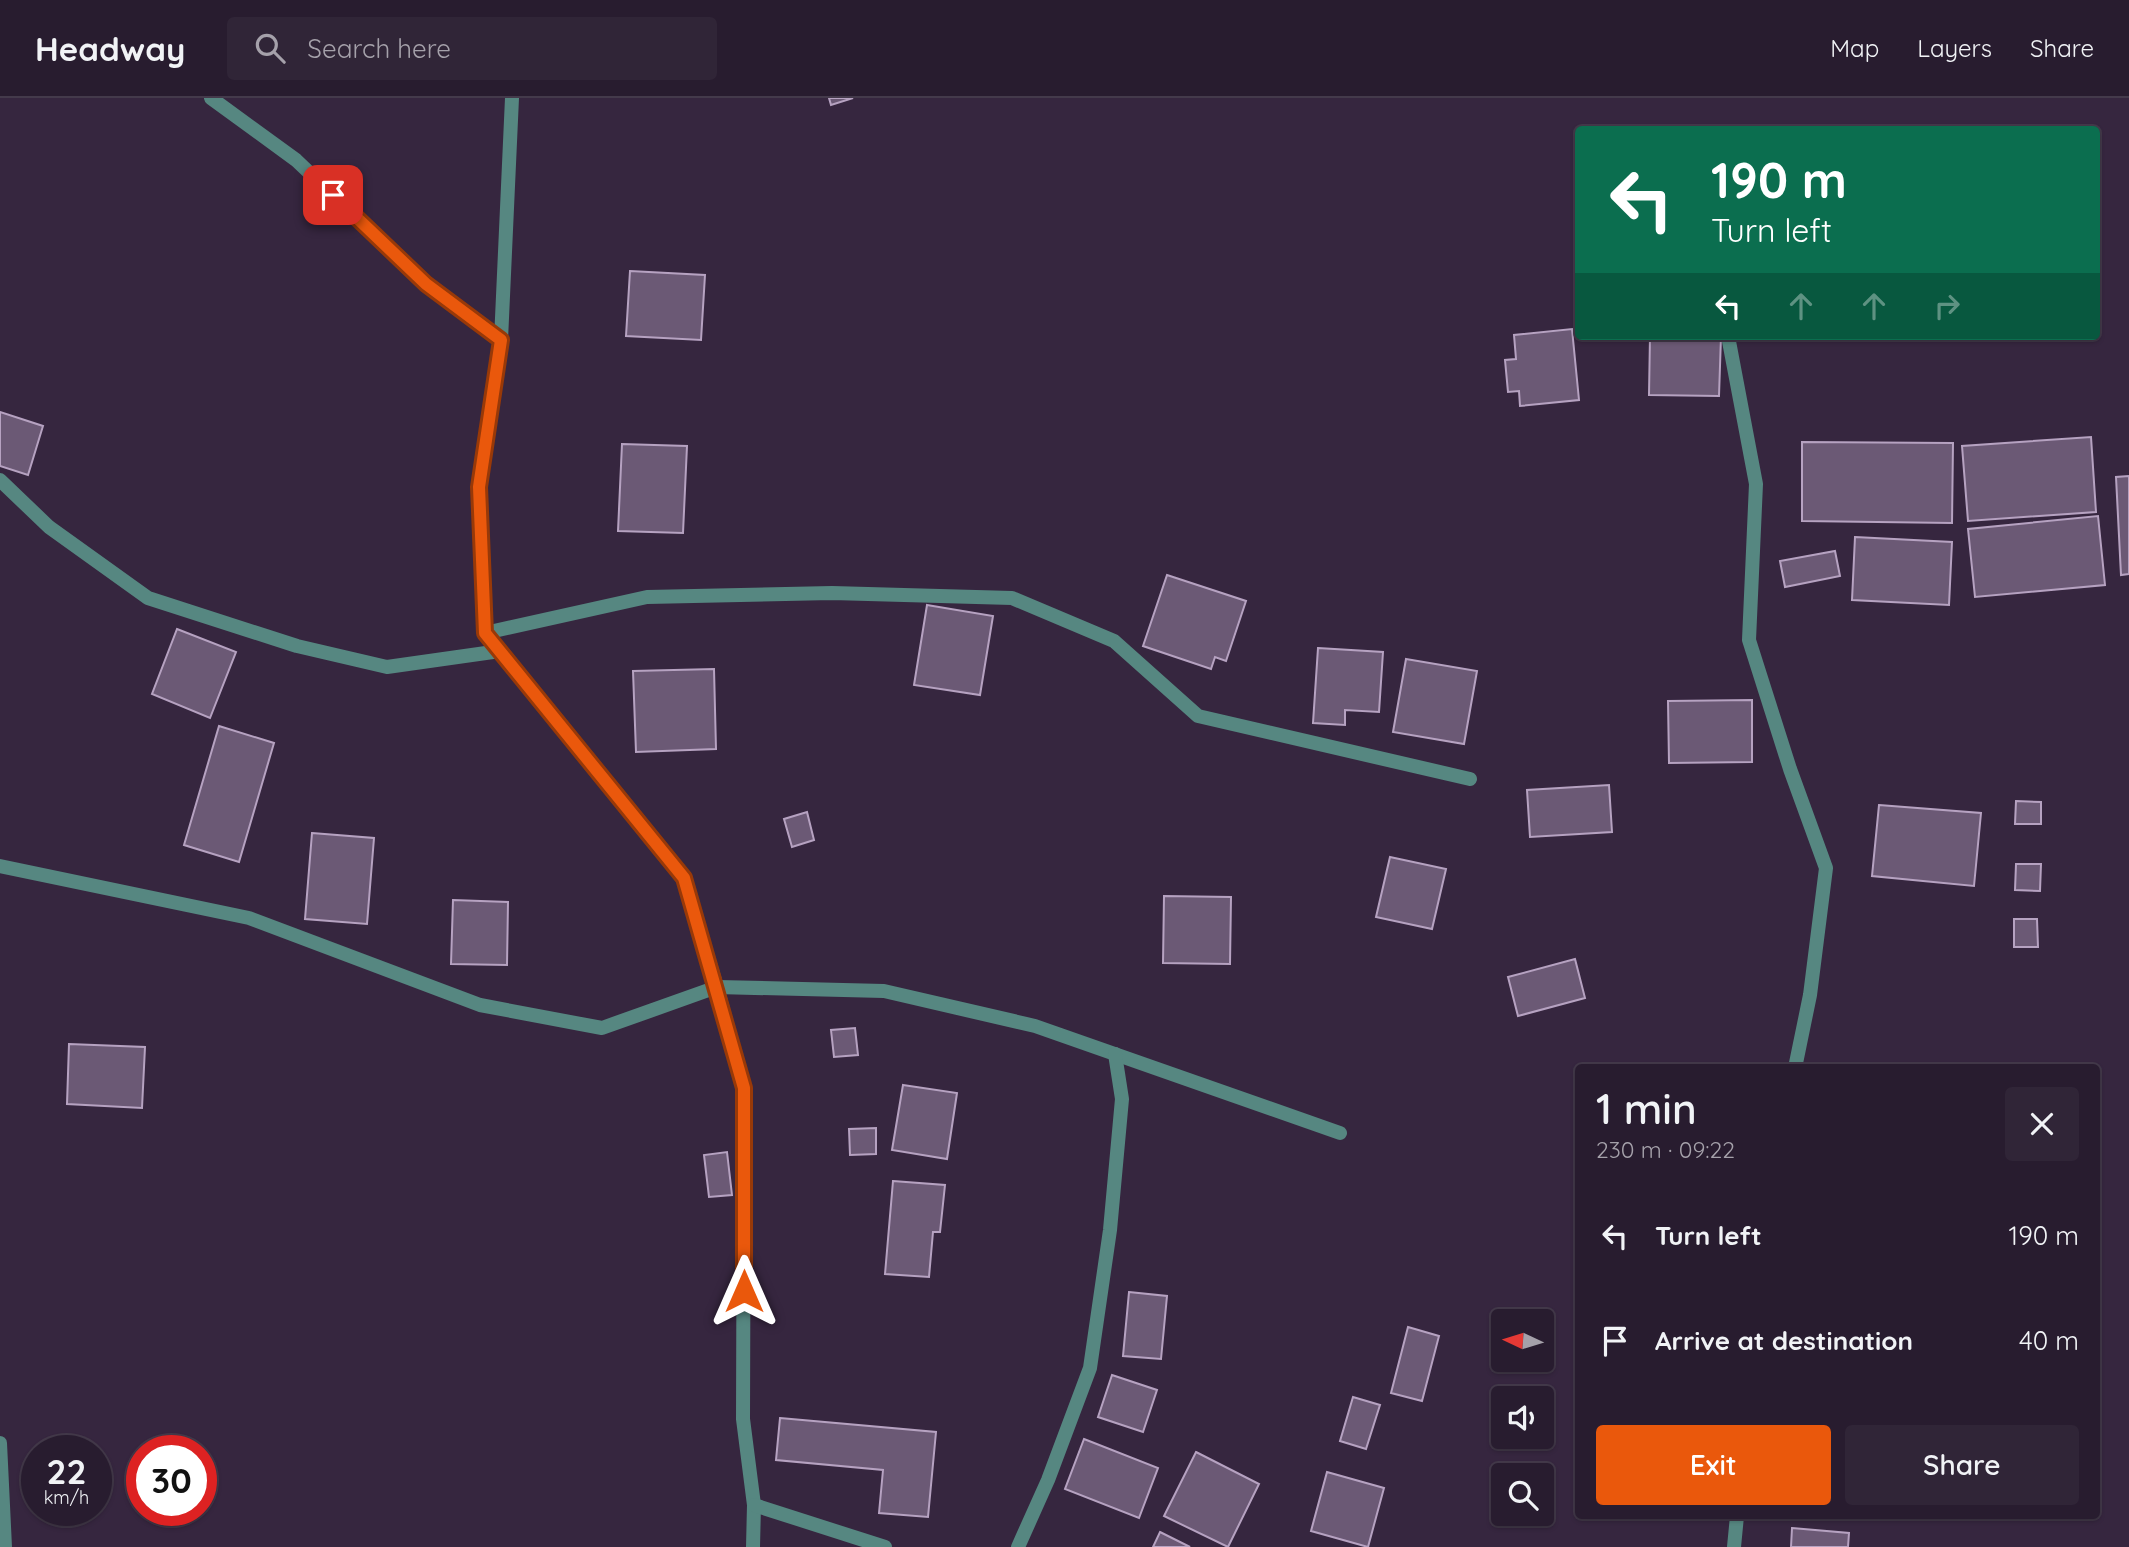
<!DOCTYPE html>
<meta charset="utf-8">
<style>
body{margin:0;font-family:Quicksand,sans-serif;background:#302537;color:#f1f3f6;height:100vh;display:flex;flex-direction:column;font-size:26px;white-space:nowrap}
*{box-sizing:border-box;margin:0}
p{font-size:23px;color:#a5a1aa}
.icon{flex:none;width:38px;height:38px;fill:none;stroke:currentColor;stroke-width:2;stroke-linecap:round;stroke-linejoin:round}
.map{position:relative;flex:1;overflow:hidden}
.panel{position:absolute;left:1575px;top:966px;width:525px;height:455px;display:flex;flex-direction:column;background:#281c2f;border-radius:7px;box-shadow:0 2px 5px #0004,0 0 0 2px #443a4b}
.panel>*{flex:none}
.hud{position:absolute;left:1575px;top:28px;width:525px;height:214px;border-radius:7px;box-shadow:0 2px 5px #0004,0 0 0 2px #443a4b;background:#0b6e4f;color:#fff;overflow:hidden}
.needle{width:46px;rotate:274deg}
.controls{position:absolute;left:1491px;top:1211px;display:grid;gap:14px}
.controls a{display:grid;place-items:center;width:63px;height:63px;border-radius:7px;background:#281c2f;box-shadow:0 2px 5px #0004,0 0 0 2px #443a4b;font-size:35px}
.speed{position:absolute;left:21px;top:1337px;display:flex;gap:14px;font-size:35px;font-weight:700;text-align:center}
.speed>*{display:grid;place-content:center;width:91px;height:91px;border-radius:50%;background:#281c2f;box-shadow:0 2px 5px #0004,0 0 0 2px #443a4b;line-height:1}
.speed small{font-size:18px;font-weight:400}
.speed .limit{border:10px solid #d22;background:#fff;color:#111}
.pin{position:absolute;display:grid;place-items:center;width:60px;height:60px;color:#fff;margin:-30px;border-radius:14px;box-shadow:0 4px 10px #0006}
.me{position:absolute;width:77px;margin:-38px;rotate:0deg;stroke-linejoin:round;filter:drop-shadow(0 0 5px #0008)}
.turn{display:flex;align-items:center;gap:24px;height:147px;padding:0 21px;font-size:32px}
.turn .icon{width:91px;height:91px;stroke-width:2.5}
.turn b{display:block;font-size:49px;line-height:60px}
.lanes{display:flex;align-items:center;height:66px;padding:0 21px;background:#0003;justify-content:center;gap:35px;direction:ltr}
.lanes .off{opacity:.35}
.round{display:grid;place-items:center;flex:none;width:74px;height:74px;border-radius:7px;background:#302537}
.summary{display:flex;align-items:center;justify-content:space-between;height:119px;padding:0 21px}
h1{font-size:42px;font-weight:600;line-height:52px}
.button{display:flex;gap:14px;margin-top:auto;padding:14px 21px}
.button a{flex:1;height:80px;border-radius:7px;background:#ea580c;color:#fff;font-size:28px;font-weight:600;line-height:80px;text-align:center}
.button a+a{background:#302537;color:#f1f3f6}
ul{padding:0;list-style:none}
li{display:flex;align-items:center;gap:21px;height:105px;padding:0 21px}
li div{flex:1}
li b{display:block;font-size:26px}
li em{font-style:normal}
header{display:flex;align-items:center;gap:42px;box-sizing:border-box;height:98px;padding:0 35px;background:#281c2f;border-bottom:2px solid #443a4b}
header strong{font-size:33px}
nav{display:flex;gap:38px;margin-inline-start:auto;font-size:24px}
.search{width:490px;height:63px;background:#302537;display:flex;align-items:center;gap:18px;box-sizing:border-box;padding:0 24px;border-radius:7px;color:#a5a1aa;font-size:26px}
.map>svg:first-child{display:block}
.building{fill:#6b5975;stroke:#b6a2c1;stroke-width:2}
.lines{fill:none;stroke-linecap:round;stroke-linejoin:round}
.street{stroke:#568781;stroke-width:14}
.route-casing{stroke:#983908;stroke-width:18}
.route{stroke:#ea580c;stroke-width:12}
</style>
<header>
<strong>Headway</strong>
<div class="search"><svg class="icon" aria-label="search" viewBox="0 0 24 24"><circle cx="10" cy="10" r="6"/><path d="M15 15l6 6"/></svg>Search here</div>
<nav><a>Map</a><a>Layers</a><a>Share</a></nav>
</header>
<div class="map">
<svg width="2129" height="1449" viewBox="0 0 2129 1449">
<rect width="100%" height="100%" fill="#36263f"/>
<g class="building">
<path d="M829 0H853L831 7Z"/>
<path d="M630 173 705 177 701 242 626 238Z"/>
<path d="M1572 231 1579 302 1520 308 1519 293 1508 294 1505 262 1516 261 1514 237Z"/>
<path d="M1650 238H1721L1719 298 1649 297Z"/>
<path d="M0 314 43 328 28 377 0 368Z"/>
<path d="M2091 339 2096 414 1968 423 1962 348Z"/>
<path d="M1802 344 1953 345 1952 425 1802 423Z"/>
<path d="M622 346 687 348 683 435 618 433Z"/>
<path d="M2129 378V476L2121 477 2116 379Z"/>
<path d="M2098 418 2105 487 1975 499 1968 431Z"/>
<path d="M1855 439 1952 444 1949 507 1852 502Z"/>
<path d="M1835 453 1840 478 1785 489 1780 463Z"/>
<path d="M1167 477 1246 503 1226 563 1215 559 1211 571 1143 548Z"/>
<path d="M927 507 993 518 980 597 914 587Z"/>
<path d="M177 531 236 554 210 620 152 596Z"/>
<path d="M1318 550 1383 554 1379 614 1345 612V627L1313 625Z"/>
<path d="M1406 561 1477 573 1464 646 1393 634Z"/>
<path d="M714 571 716 651 636 654 633 573Z"/>
<path d="M1752 602V664L1669 665 1668 603Z"/>
<path d="M219 628 274 645 239 764 184 747Z"/>
<path d="M1609 687 1612 734 1530 739 1527 692Z"/>
<path d="M2016 703 2041 704V726H2015Z"/>
<path d="M1879 707 1981 715 1974 788 1872 778Z"/>
<path d="M807 714 814 742 792 749 784 721Z"/>
<path d="M312 735 374 740 367 826 305 821Z"/>
<path d="M1390 759 1446 771 1432 831 1376 819Z"/>
<path d="M2016 766H2041L2040 793 2015 792Z"/>
<path d="M1164 798 1231 799 1230 866 1163 865Z"/>
<path d="M453 802 508 804 507 867 451 866Z"/>
<path d="M2014 821H2037L2038 849H2014Z"/>
<path d="M1575 861 1585 900 1518 918 1508 879Z"/>
<path d="M855 930 858 957 834 959 831 932Z"/>
<path d="M69 946 145 949 142 1010 67 1006Z"/>
<path d="M903 987 957 995 947 1061 892 1052Z"/>
<path d="M876 1030V1056L850 1057 849 1031Z"/>
<path d="M727 1054 732 1097 709 1099 704 1057Z"/>
<path d="M893 1083 945 1087 940 1134H933L929 1179 885 1176Z"/>
<path d="M1129 1194 1167 1198 1161 1261 1123 1258Z"/>
<path d="M1408 1229 1439 1238 1422 1303 1391 1295Z"/>
<path d="M1112 1277 1157 1292 1143 1334 1098 1319Z"/>
<path d="M1353 1299 1380 1307 1366 1351 1340 1343Z"/>
<path d="M780 1320 936 1334 928 1419 879 1415 883 1372 776 1362Z"/>
<path d="M1084 1341 1158 1370 1139 1420 1065 1391Z"/>
<path d="M1196 1354 1259 1386 1228 1449 1164 1418Z"/>
<path d="M1327 1374 1384 1390 1368 1449 1311 1433Z"/>
<path d="M1792 1430 1849 1435 1848 1449H1791Z"/>
<path d="M1160 1434 1190 1449H1153Z"/>
</g>
<g class="lines">
<g class="street">
<path d="M211 0 296 62 426 186 501 242"/>
<path d="M512 0 501 242 479 389 485 535 684 780 717 889 744 990 743 1321 754 1407 753 1449"/>
<path d="M1728 238 1756 386 1749 542 1790 671 1826 770 1810 897 1795 970"/>
<path d="M0 382 49 429 148 500 297 548 387 569 500 553"/>
<path d="M485 535 647 499 832 495 1012 500 1114 543 1198 618 1470 681"/>
<path d="M0 768 249 820 480 907 602 930 717 889 884 893 1035 928 1340 1035"/>
<path d="M0 1345 5 1449"/>
<path d="M754 1407 885 1449"/>
<path d="M1018 1449 1048 1382 1090 1270 1110 1132 1122 1001 1115 956"/>
<path d="M1734 1449 1737 1418"/>
</g>
</g>
<g class="lines">
<defs>
<path id="route" d="M333 97 426 186 501 242 479 389 485 535 684 780 744 990V1193"/>
</defs>
<use href="#route" class="route-casing"/>
<use href="#route" class="route"/>
</g>
</svg>
<div class="controls">
<a><svg class="needle" viewBox="-14 -14 28 28"><path d="M0-13l5 13h-10z" fill="#e53935"/><path d="M0 13l5-13h-10z" fill="#a5a1aa"/></svg></a>
<a><svg class="icon" aria-label="sound" viewBox="0 0 24 24"><path d="M4 9h4l5-4v14l-5-4H4zM17 9q2 3 0 6"/></svg></a>
<a><svg class="icon" aria-label="search" viewBox="0 0 24 24"><circle cx="10" cy="10" r="6"/><path d="M15 15l6 6"/></svg></a>
</div>
<div class="speed"><div>22<small>km/h</small></div><div class="limit">30</div></div>
<div class="pin" style="left:333px;top:97px;background:#d93025"><svg class="icon" aria-label="arrive" viewBox="0 0 24 24"><path d="M6 21V4h12l-3 4 3 4H6"/></svg></div>
<svg class="me" style="left:744px;top:1193px" viewBox="-20 -20 40 40"><path d="M0-17L14 15 0 8-14 15z" fill="#ea580c" stroke="#fff" stroke-width="4"/></svg>
<div class="hud">
<div class="turn"><svg class="icon" aria-label="left" viewBox="0 0 24 24"><path d="M17 20v-9H6M10 6l-5 5 5 5"/></svg><div><b>190 m</b>Turn left</div></div>
<div class="lanes"><svg class="icon" aria-label="left" viewBox="0 0 24 24"><path d="M17 20v-9H6M10 6l-5 5 5 5"/></svg><svg class="icon off" aria-label="ahead" viewBox="0 0 24 24"><path d="M12 20V5M6 11l6-6 6 6"/></svg><svg class="icon off" aria-label="ahead" viewBox="0 0 24 24"><path d="M12 20V5M6 11l6-6 6 6"/></svg><svg class="icon off" aria-label="right" viewBox="0 0 24 24"><path d="M7 20v-9h11M14 6l5 5-5 5"/></svg></div>
</div>
<section class="panel">
<div class="summary"><div><h1>1 min</h1><p>230 m · 09:22</p></div><a class="round"><svg class="icon" aria-label="close" viewBox="0 0 24 24"><path d="M6 6l12 12M18 6L6 18"/></svg></a></div>
<ul>
<li><svg class="icon" aria-label="left" viewBox="0 0 24 24"><path d="M17 20v-9H6M10 6l-5 5 5 5"/></svg><div><b>Turn left</b></div><em>190 m</em></li>
<li><svg class="icon" aria-label="arrive" viewBox="0 0 24 24"><path d="M6 21V4h12l-3 4 3 4H6"/></svg><div><b>Arrive at destination</b></div><em>40 m</em></li>
</ul>
<div class="button"><a>Exit</a><a>Share</a></div>
</section>
</div>
